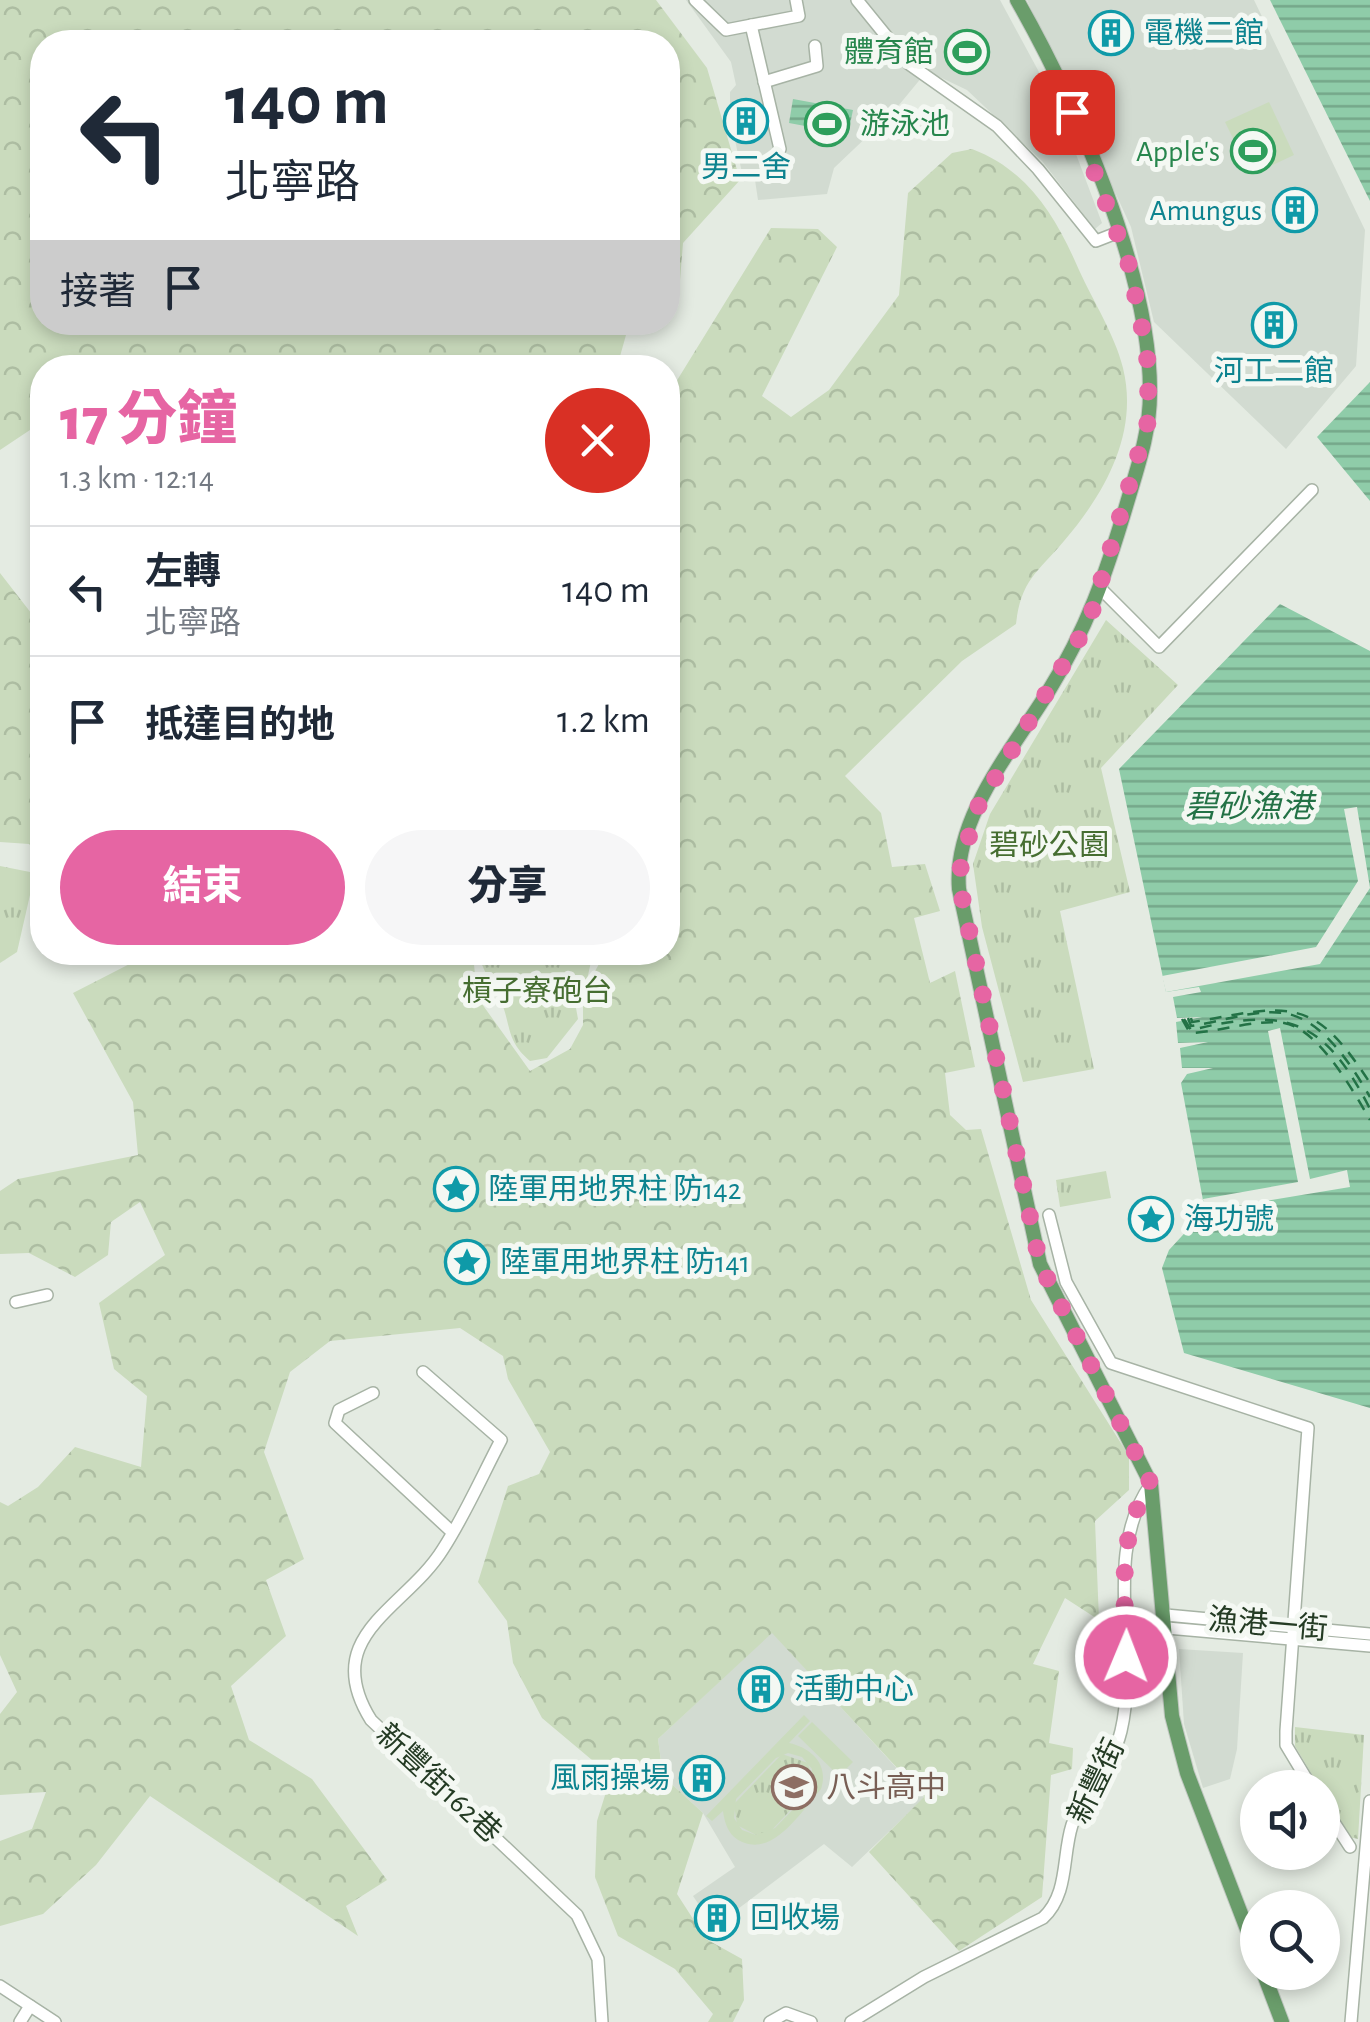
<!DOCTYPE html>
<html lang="zh-TW">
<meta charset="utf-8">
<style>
body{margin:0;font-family:"Alegreya Sans","Noto Sans TC",sans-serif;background:#f6f6f7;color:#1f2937;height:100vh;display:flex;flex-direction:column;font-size:38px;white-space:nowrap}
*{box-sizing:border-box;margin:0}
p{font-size:32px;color:#747a83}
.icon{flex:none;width:55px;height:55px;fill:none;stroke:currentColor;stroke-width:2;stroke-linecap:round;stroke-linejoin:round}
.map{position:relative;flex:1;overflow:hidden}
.sheet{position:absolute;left:30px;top:355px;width:650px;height:610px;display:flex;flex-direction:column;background:#fff;border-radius:40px;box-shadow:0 5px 15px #0003}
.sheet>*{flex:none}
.guide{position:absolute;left:30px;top:30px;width:650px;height:305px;border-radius:40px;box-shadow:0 5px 15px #0003;background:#fff;color:#1f2937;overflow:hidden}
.controls{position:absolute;left:1240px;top:1770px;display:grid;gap:20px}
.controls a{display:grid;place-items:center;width:100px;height:100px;border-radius:50%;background:#fff;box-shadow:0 5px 15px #0003;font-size:50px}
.pin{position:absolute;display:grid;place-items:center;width:85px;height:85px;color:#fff;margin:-42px;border-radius:20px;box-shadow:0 5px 15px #0006}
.me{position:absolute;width:110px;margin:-55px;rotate:1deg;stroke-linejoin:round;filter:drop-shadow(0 0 8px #0008)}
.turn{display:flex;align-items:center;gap:35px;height:210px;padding:0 30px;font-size:45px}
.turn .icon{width:130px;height:130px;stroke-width:2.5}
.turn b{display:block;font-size:70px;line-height:85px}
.then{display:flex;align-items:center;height:95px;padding:0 30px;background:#0003;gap:20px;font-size:38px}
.round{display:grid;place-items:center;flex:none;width:105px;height:105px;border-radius:52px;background:#f6f6f7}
.head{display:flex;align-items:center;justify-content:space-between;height:170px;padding:0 30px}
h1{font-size:60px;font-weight:800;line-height:75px;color:#e665a3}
.action{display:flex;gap:20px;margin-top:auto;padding:20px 30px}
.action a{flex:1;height:115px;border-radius:60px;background:#e665a3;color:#fff;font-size:40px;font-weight:800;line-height:115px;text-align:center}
.action a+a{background:#f6f6f7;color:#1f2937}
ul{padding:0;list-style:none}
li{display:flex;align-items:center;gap:30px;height:130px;padding:0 30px;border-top:2px solid #e0e1e3}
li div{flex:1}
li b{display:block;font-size:38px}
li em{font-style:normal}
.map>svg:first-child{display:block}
.built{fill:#d2dbd1}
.grass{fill:url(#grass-tufts)}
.forest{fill:url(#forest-crowns)}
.pitch{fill:#cadbbd;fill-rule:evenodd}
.water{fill:url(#water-rules)}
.pier{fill:#e4ebe2}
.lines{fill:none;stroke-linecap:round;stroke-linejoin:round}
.ferry{stroke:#237246;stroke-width:2.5;stroke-dasharray:12 10;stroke-linecap:butt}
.minor-casing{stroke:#a7b3a5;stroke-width:14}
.major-casing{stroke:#c2c8c2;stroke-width:16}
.minor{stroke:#fff;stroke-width:11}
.major{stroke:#6a9d6b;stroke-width:14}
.route{stroke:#e665a3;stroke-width:18;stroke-dasharray:0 32.4}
.labels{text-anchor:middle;stroke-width:10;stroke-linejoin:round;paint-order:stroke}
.culture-label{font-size:30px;fill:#0d838f;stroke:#f4f8f3;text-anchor:start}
.leisure-label{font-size:30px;fill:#27864d;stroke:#f4f8f3;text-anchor:end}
.park-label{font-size:30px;fill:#466e31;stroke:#f4f8f3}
.street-label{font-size:30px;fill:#243b24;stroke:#f4f8f3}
.education-label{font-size:30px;fill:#785e54;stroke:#f4f8f3;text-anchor:start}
.water-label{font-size:32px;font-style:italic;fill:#237246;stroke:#f4f8f3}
</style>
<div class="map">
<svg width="1370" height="2022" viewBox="0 0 1370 2022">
<defs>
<pattern id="grass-tufts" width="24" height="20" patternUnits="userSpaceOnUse" patternTransform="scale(2.5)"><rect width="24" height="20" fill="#cadbbd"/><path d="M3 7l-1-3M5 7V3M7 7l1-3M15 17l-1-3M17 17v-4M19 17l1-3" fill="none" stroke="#adbda2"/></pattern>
<pattern id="forest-crowns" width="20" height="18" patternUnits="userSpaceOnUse" patternTransform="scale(2.5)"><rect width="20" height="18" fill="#cadbbd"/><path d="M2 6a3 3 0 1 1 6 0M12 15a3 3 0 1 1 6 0" fill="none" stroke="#adbda2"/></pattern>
<pattern id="water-rules" width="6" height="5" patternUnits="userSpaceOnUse" patternTransform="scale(2.5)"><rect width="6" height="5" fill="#8fcca9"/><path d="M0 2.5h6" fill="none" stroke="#75a789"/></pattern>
</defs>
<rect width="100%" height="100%" fill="#e4ebe2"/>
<g class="built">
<path d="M686 0H1000L1059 109 1102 223 1095 229 1042 161 967 90 927 71 894 111 834 168 827 194 758 200 755 180 744 182 730 117V92L736 85 731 62Z"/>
<path d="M1027 0H1254L1365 230 1356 366 1286 449 1154 322 1131 227Z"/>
<path d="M772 1632 924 1798 852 1867 824 1844 714 1927 693 1896 735 1867 703 1813 663 1776 658 1739Z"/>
<path d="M1179 1649 1243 1653 1237 1749 1230 1779 1203 1788 1184 1724Z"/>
</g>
<g class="grass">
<path d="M1106 620 1178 685 1101 768 1130 892 1060 911 1094 1069 1023 1082 982 927 973 864 990 814Z"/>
<path d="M0 866 35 873 17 952 0 963Z"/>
<path d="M668 952 675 957 644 965 592 957 587 980 574 997 578 1019 547 1058 530 1061C504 1039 512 1023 499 997 491 981 482 971 479 953Z"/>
<path d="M1106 1171 1111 1198 1060 1207 1056 1180Z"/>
<path d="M1295 1727 1364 1735 1358 1839 1349 1837 1295 1746Z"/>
<path d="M782 1754 808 1763 814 1785 769 1833 756 1835 737 1825 734 1804Z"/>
</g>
<g class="forest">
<path d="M0 0H656L707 68 740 180 683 243 679 293 668 303V42H42V322L642 323 626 335 617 367 42 368V422L0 450Z"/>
<path d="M972 149C1028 170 1056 217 1079 270 1093 301 1115 335 1123 368 1139 433 1105 493 1064 541 1037 573 1021 580 1016 624L962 661 845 776 881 813 892 867 925 864 940 911 914 918 930 983 955 971 975 1067 945 1073 950 1115 966 1130 981 1129 1031 1300 1129 1456V1490L1095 1521 1099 1620 1065 1598 1033 1664 1059 1671 1049 1743 1073 1748 1072 1769 1051 1775 1042 1897 959 1951 869 1852 924 1797 772 1633 658 1739 663 1776 703 1813 677 1894 706 1939 742 1959 744 2000 733 2022H708L713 2014 675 1969 618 1936 595 1877 597 1821 611 1776 542 1718 513 1663 507 1621 478 1582 508 1486 539 1474 550 1452 508 1379 503 1356 460 1328 330 1341 290 1372 264 1452 304 1559 266 1580 286 1636 231 1686 249 1740 312 1779 387 1880 346 1906 358 1936 150 1796 96 1865 43 1914 0 1926V1841L32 1829 46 1792 0 1795V1714L17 1692 0 1655V1502L8 1506 38 1487 75 1447 141 1467 147 1396 114 1369 99 1303 165 1255 140 1202 111 1222 108 1255 75 1277 29 1253 0 1254V1191L18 1179 138 1155 133 1102 73 993 151 953H473L477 997 530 1071 570 1049 583 1025V993L605 953 668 952V395L771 228 818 229 837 247 762 396 791 417 829 390 899 295 908 193 952 153Z"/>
<path d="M0 573 42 627V853L29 844 0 842Z"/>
</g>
<g class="pitch">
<path d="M1269 102 1294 155 1251 175 1225 122Z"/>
<path d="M804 1715 810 1721 789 1743C812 1748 829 1765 821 1789 803 1809 776 1854 745 1843 730 1838 725 1826 723 1811L712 1821 706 1816ZM788 1753 802 1757 812 1769 810 1792 775 1828 756 1835 742 1830 734 1818 736 1799 776 1758Z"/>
<path d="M812 1722 853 1762 839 1776 798 1736Z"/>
</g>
<g class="water">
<path d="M1270 0H1370V201Z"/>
<path d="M793 99 853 110 848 134 789 123Z"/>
<path d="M1370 382V501L1317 437Z"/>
<path d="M1280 604 1370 651V1408L1184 1353 1162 1268 1169 1250 1205 1211 1181 1083 1187 1074 1213 1068H1182L1180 1048 1208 1042 1178 1043 1176 1022 1202 1017 1177 1018 1173 997 1201 992 1199 987 1166 992 1119 769Z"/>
</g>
<g class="pier">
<path d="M1357 807 1370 888 1320 964 1166 992 1162 976 1316 947 1358 881 1344 809Z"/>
<path d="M1280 1028 1310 1179 1347 1170 1350 1187 1205 1211 1203 1199 1298 1182 1268 1031Z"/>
</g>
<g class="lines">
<g class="ferry">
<path d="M1188 1018 1191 1026C1220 1022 1254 1009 1283 1013 1322 1018 1352 1066 1370 1097"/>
<path d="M1191 1018 1192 1022 1206 1020C1296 1002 1318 1003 1370 1083"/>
<path d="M1182 1019 1190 1033C1220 1032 1254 1019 1284 1023 1318 1028 1354 1092 1370 1120"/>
<path d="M1184 1019 1191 1030C1286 1007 1324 1018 1370 1109"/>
</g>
<defs>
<g id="minor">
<path d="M695 0 726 30 799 16 796 0"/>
<path d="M857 0 909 64 997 126 1038 169 1096 241 1119 232"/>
<path d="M751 25 780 149"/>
<path d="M764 82 817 66 815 46"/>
<path d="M1101 589 1159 647 1312 490"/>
<path d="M1049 1215 1066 1282 1111 1363 1308 1428 1286 1731V1745L1312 1788"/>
<path d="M16 1302 47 1295"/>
<path d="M423 1372 501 1440C482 1476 465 1515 443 1549 406 1609 318 1635 371 1720L577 1915 598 1959 602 2022"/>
<path d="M373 1393 339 1410 335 1423 452 1532"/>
<path d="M1166 1615 1370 1634"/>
<path d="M1167 1628 1370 1646"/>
<path d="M1322 1804 1350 1847"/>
<path d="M0 1986 55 2022"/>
<path d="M20 2022 30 2006"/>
<path d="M770 2022 786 2013 811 2022"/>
<path d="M851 2022 924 1977 1043 1918C1069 1894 1062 1856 1072 1825 1083 1791 1111 1772 1121 1731 1140 1650 1101 1554 1151 1484"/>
<path d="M1351 2022 1370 1801"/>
</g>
<g id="major">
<path d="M1017 0C1075 102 1151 274 1150 393 1150 432 1138 466 1127 503 1106 574 1087 629 1048 692 1013 749 953 818 959 889L1040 1264 1151 1484 1172 1716 1187 1773 1258 1958"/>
<path d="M1263 1972 1282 2022"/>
</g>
</defs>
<use href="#minor" class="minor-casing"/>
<use href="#major" class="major-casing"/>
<use href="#minor" class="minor"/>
<use href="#major" class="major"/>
</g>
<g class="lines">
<path class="route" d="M1072 112 1129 265 1147 352 1149 418 1089 622 976 810 958 878 1040 1264 1151 1484C1115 1534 1126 1598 1126 1657"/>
</g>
<defs>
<symbol id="building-ring" viewBox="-11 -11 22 22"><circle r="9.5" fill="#f4f8f3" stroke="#0f9aa8" stroke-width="1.5"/><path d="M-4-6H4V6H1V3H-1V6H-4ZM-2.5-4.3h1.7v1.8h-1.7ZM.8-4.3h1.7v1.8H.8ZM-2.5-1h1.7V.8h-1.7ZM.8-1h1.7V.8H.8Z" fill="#0f9aa8"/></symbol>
<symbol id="stadium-ring" viewBox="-11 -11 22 22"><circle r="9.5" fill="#f4f8f3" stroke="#2e9e5b" stroke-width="1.5"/><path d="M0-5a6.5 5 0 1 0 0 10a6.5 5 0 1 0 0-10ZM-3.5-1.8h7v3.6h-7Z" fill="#2e9e5b"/></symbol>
<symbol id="sight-ring" viewBox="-11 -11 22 22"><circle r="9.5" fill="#f4f8f3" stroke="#0f9aa8" stroke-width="1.5"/><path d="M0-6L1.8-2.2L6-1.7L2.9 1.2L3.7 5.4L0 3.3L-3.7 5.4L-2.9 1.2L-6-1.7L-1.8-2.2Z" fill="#0f9aa8"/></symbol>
<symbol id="school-ring" viewBox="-11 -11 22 22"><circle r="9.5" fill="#f4f8f3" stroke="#8d6e63" stroke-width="1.5"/><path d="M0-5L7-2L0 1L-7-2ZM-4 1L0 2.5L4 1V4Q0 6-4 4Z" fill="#8d6e63"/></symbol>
</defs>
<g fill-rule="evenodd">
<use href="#building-ring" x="1086" y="8" width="50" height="50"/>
<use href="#stadium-ring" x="942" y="27" width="50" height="50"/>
<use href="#building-ring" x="721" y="96" width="50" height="50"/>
<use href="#stadium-ring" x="802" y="99" width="50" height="50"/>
<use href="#stadium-ring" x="1228" y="126" width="50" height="50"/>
<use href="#building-ring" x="1270" y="185" width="50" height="50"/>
<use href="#building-ring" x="1249" y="300" width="50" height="50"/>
<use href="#sight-ring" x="431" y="1164" width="50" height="50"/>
<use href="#sight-ring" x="1126" y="1194" width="50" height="50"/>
<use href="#sight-ring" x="442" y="1237" width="50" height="50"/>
<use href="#building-ring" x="736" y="1664" width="50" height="50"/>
<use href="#building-ring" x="677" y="1753" width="50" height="50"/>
<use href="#school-ring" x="769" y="1762" width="50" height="50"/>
<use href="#building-ring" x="692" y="1893" width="50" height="50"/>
</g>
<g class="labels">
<g class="culture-label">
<text x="1144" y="43">電機二館</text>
<text x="746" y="177" text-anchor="middle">男二舍</text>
<text x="1262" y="220" text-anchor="end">Amungus</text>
<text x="1274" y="381" text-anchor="middle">河工二館</text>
<text x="488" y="1199">陸軍用地界柱 防142</text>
<text x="1184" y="1229">海功號</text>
<text x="500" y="1272">陸軍用地界柱 防141</text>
<text x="794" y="1699">活動中心</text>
<text x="670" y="1788" text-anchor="end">風雨操場</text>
<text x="750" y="1928">回收場</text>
</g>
<g class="leisure-label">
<text x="934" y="62">體育館</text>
<text x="860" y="134" text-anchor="start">游泳池</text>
<text x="1220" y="161">Apple's</text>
</g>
<g class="park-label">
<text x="1049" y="855">碧砂公園</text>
<text x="537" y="1001">槓子寮砲台</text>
</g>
<g class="street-label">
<text transform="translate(1268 1624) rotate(5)" y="10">漁港一街</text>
<text transform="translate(1096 1781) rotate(-64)" y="10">新豐街</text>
<text transform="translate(439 1783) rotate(43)" y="10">新豐街162巷</text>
</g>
<g class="education-label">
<text x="826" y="1797">八斗高中</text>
</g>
<g class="water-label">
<text x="1249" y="817">碧砂漁港</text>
</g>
</g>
</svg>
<div class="controls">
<a><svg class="icon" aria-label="sound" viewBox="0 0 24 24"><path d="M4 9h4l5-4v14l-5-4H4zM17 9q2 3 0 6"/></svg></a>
<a><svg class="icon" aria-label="search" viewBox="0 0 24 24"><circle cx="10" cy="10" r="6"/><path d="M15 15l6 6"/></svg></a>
</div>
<div class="pin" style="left:1072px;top:112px;background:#d93025"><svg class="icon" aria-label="arrive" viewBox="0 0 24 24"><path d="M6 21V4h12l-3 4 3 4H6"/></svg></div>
<svg class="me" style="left:1126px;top:1657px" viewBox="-20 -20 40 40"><circle r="17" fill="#e665a3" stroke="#fff" stroke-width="3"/><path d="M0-11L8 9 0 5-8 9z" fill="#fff"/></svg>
<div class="guide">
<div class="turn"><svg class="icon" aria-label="left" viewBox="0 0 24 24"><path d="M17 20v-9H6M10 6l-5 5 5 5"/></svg><div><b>140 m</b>北寧路</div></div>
<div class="then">接著<svg class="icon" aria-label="arrive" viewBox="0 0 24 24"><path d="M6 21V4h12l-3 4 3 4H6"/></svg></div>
</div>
<section class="sheet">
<div class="head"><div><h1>17 分鐘</h1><p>1.3 km · 12:14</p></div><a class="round" style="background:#d93025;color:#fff"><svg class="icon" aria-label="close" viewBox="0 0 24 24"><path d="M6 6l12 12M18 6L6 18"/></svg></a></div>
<ul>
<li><svg class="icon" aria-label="left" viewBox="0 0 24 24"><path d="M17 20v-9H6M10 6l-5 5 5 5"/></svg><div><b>左轉</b><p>北寧路</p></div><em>140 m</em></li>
<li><svg class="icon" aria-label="arrive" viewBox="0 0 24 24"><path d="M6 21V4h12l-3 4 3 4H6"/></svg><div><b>抵達目的地</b></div><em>1.2 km</em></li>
</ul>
<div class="action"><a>結束</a><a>分享</a></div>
</section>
</div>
